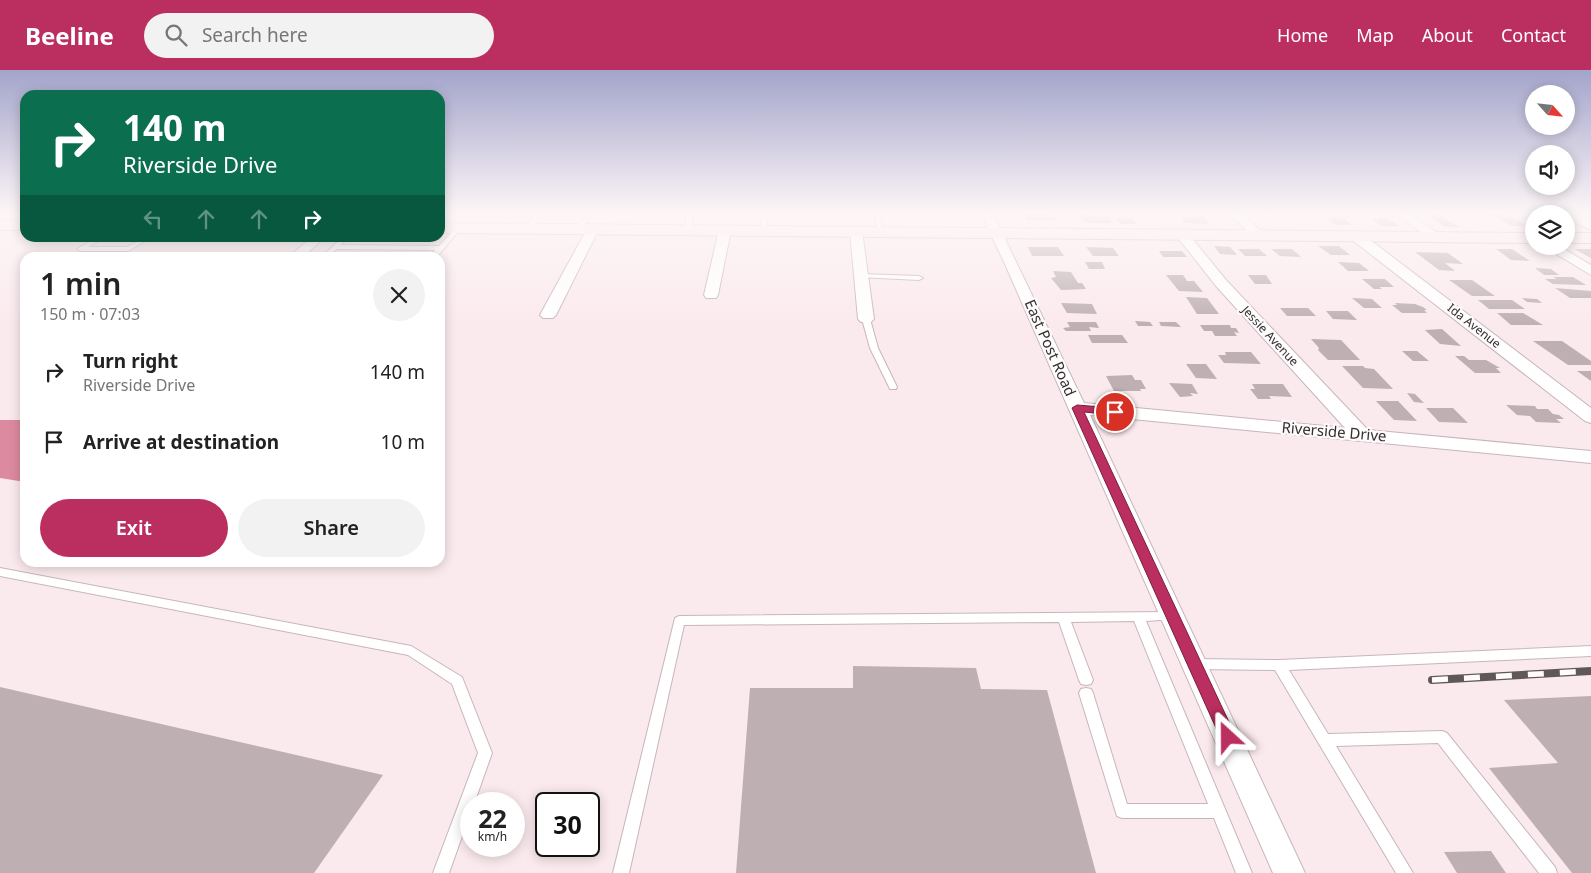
<!DOCTYPE html>
<meta charset="utf-8">
<style>
body{margin:0;font-family:"Noto Sans",sans-serif;background:#f2f2f2;color:#222;height:100vh;display:flex;flex-direction:column;font-size:19px;white-space:nowrap}
*{box-sizing:border-box;margin:0}
p{font-size:16px;color:#767676}
.icon{flex:none;width:28px;height:28px;fill:none;stroke:currentColor;stroke-width:2;stroke-linecap:round;stroke-linejoin:round}
.map{position:relative;flex:1;overflow:hidden}
.details{position:absolute;left:20px;top:182px;width:425px;height:315px;display:flex;flex-direction:column;background:#fff;border-radius:15px;box-shadow:0 2px 12px #0003}
.details>*{flex:none}
.banner{position:absolute;left:20px;top:20px;width:425px;height:152px;border-radius:15px;box-shadow:0 2px 12px #0003;background:#0b6e4f;color:#fff;overflow:hidden}
.needle{width:32px;rotate:117deg}
.buttons{position:absolute;left:1525px;top:15px;display:grid;gap:10px}
.buttons a{display:grid;place-items:center;width:50px;height:50px;border-radius:50%;background:#fff;box-shadow:0 2px 12px #0003;font-size:25px}
.speed{position:absolute;left:460px;top:722px;display:flex;gap:10px;font-size:25px;font-weight:700;text-align:center}
.speed>*{display:grid;place-content:center;width:65px;height:65px;border-radius:50%;background:#fff;box-shadow:0 2px 12px #0003;line-height:1}
.speed small{font-size:12px;font-weight:400}
.speed .limit{border:2px solid #111;border-radius:8px;background:#fff;color:#111}
.pin{position:absolute;display:grid;place-items:center;width:42px;height:42px;color:#fff;margin:-21px;border:2px solid #fff;border-radius:50%;box-shadow:0 1px 5px #0007}
.me{position:absolute;width:55px;margin:-28px;rotate:336deg;stroke-linejoin:round;filter:drop-shadow(0 0 4px #0008)}
.turn{display:flex;align-items:center;gap:18px;height:105px;padding:0 20px;font-size:22px}
.turn .icon{width:65px;height:65px;stroke-width:2.5}
.turn b{display:block;font-size:35px;line-height:42px}
.lanes{display:flex;align-items:center;height:48px;padding:0 20px;background:#0003;justify-content:center;gap:25px;direction:ltr}
.lanes .off{opacity:.35}
.round{display:grid;place-items:center;flex:none;width:52px;height:52px;border-radius:26px;background:#f2f2f2}
.headline{display:flex;align-items:center;justify-content:space-between;height:85px;padding:0 20px}
h1{font-size:30px;font-weight:600;line-height:38px}
.cta{display:flex;gap:10px;margin-top:auto;padding:10px 20px}
.cta a{flex:1;height:58px;border-radius:30px;background:#bb2e60;color:#fff;font-size:20px;font-weight:600;line-height:58px;text-align:center}
.cta a+a{background:#f2f2f2;color:#222}
ul{padding:0;list-style:none}
li{display:flex;align-items:center;gap:15px;height:70px;padding:0 20px}
li div{flex:1}
li b{display:block;font-size:19px}
li em{font-style:normal}
header{display:flex;align-items:center;gap:30px;box-sizing:border-box;height:70px;padding:0 25px;background:#bb2e60;color:#fff}
header strong{font-size:24px}
nav{display:flex;gap:28px;margin-inline-start:auto;font-size:18px}
.search{width:350px;height:45px;background:#f2f2f2;display:flex;align-items:center;gap:12px;box-sizing:border-box;padding:0 18px;border-radius:28px;color:#767676;font-size:19px}
.map>svg:first-child{display:block}
.water{fill:#dc8b9f}
.building{fill:#beafb2}
.lines{fill:none;stroke-linecap:round;stroke-linejoin:round}
.lane-casing{stroke:#c6b6b9;stroke-width:2}
.street-casing{stroke:#c6b6b9;stroke-width:2}
.secondary-casing{stroke:#c6b6b9;stroke-width:2}
.lane{fill:#fff;fill-rule:evenodd}
.street{fill:#fff;fill-rule:evenodd}
.secondary{fill:#fdebef;fill-rule:evenodd}
.rail-casing{stroke:#5f5758;stroke-width:8}
.rail{stroke:#fefbfc;stroke-width:5.5;stroke-dasharray:16;stroke-linecap:butt}
.route{fill:#bb2e60;stroke:#7a1e3e}
.labels{text-anchor:middle;stroke-width:4.5;stroke-linejoin:round;paint-order:stroke}
.far-street-label{font-size:12px;fill:#352f30;stroke:#fefbfc}
.street-label{font-size:15px;fill:#352f30;stroke:#fefbfc}
</style>
<header>
<strong>Beeline</strong>
<div class="search"><svg class="icon" aria-label="search" viewBox="0 0 24 24"><circle cx="10" cy="10" r="6"/><path d="M15 15l6 6"/></svg>Search here</div>
<nav><a>Home</a><a>Map</a><a>About</a><a>Contact</a></nav>
</header>
<div class="map">
<svg width="1591" height="803" viewBox="0 0 1591 803">
<rect width="100%" height="100%" fill="#fbeaed"/>
<path class="water" d="M0 350H25V412L0 408Z"/>
<g class="building">
<path d="M1024 144H1052L1056 150H1027Z"/>
<path d="M1428 144H1441L1445 146H1441L1459 157H1445L1430 147H1433Z"/>
<path d="M1507 144 1527 156H1511L1497 148 1485 145Z"/>
<path d="M1079 145 1109 147 1112 153H1091L1081 150Z"/>
<path d="M1194 146H1203L1210 154 1185 153 1180 147 1194 148Z"/>
<path d="M1115 147H1131L1138 154H1120Z"/>
<path d="M1325 147H1342L1352 155H1335Z"/>
<path d="M1378 148H1387L1399 156H1381L1372 149H1380Z"/>
<path d="M1214 176 1230 177 1237 185 1220 184Z"/>
<path d="M1318 176H1339L1350 185H1331Z"/>
<path d="M1028 177H1058L1064 186H1032Z"/>
<path d="M1086 177 1113 178 1119 186H1093Z"/>
<path d="M1238 179H1259L1267 186H1245Z"/>
<path d="M1271 179H1292L1301 187 1280 186Z"/>
<path d="M1496 179H1512L1530 191 1511 190Z"/>
<path d="M1574 179H1591V188Z"/>
<path d="M1159 181H1182L1187 187H1163Z"/>
<path d="M1415 182 1448 183 1463 194 1445 193 1455 201 1439 200Z"/>
<path d="M1085 192H1102L1105 199H1089Z"/>
<path d="M1338 192 1359 193 1369 201H1348Z"/>
<path d="M1535 198 1551 199 1559 205H1544Z"/>
<path d="M1053 201 1071 202 1078 213H1082L1086 219 1061 220 1051 208 1056 207Z"/>
<path d="M1166 205H1183L1187 211H1194L1203 222 1179 221Z"/>
<path d="M1248 205H1266L1272 214H1255Z"/>
<path d="M1553 207H1573L1586 215 1553 214 1545 209H1557Z"/>
<path d="M1362 209H1385L1394 217H1379L1382 219H1374Z"/>
<path d="M1449 210H1472L1495 226H1472Z"/>
<path d="M1555 218 1591 221V228H1570Z"/>
<path d="M1186 227 1207 228 1219 244H1197Z"/>
<path d="M1352 228 1372 229 1382 238H1364Z"/>
<path d="M1522 228 1537 229 1542 233 1527 232Z"/>
<path d="M1478 230H1512L1525 239H1489Z"/>
<path d="M1061 233 1092 234 1097 244 1067 243Z"/>
<path d="M1395 233 1415 234 1423 237 1427 240H1424L1427 243H1402L1392 235H1397Z"/>
<path d="M1280 238H1308L1316 246H1287Z"/>
<path d="M1326 241H1348L1357 250 1333 249Z"/>
<path d="M1497 243H1523L1543 255H1511Z"/>
<path d="M1135 251 1150 252 1153 256H1138Z"/>
<path d="M1067 252H1096L1099 258 1089 257 1091 261H1066L1063 258 1070 257Z"/>
<path d="M1159 252H1176L1181 257 1161 256Z"/>
<path d="M1200 255H1230L1231 258H1236L1239 263 1234 262 1237 266H1215L1212 261H1204Z"/>
<path d="M1442 259 1461 276 1440 274 1425 260Z"/>
<path d="M1088 265H1122L1128 273H1092Z"/>
<path d="M1311 269 1341 270 1360 290H1328L1318 280 1319 278Z"/>
<path d="M1533 271H1562L1591 291V295H1568Z"/>
<path d="M1402 281H1417L1429 291H1413Z"/>
<path d="M1225 282H1251L1261 294 1224 293 1218 285H1226Z"/>
<path d="M1455 286H1464L1469 290H1486L1500 298H1496L1501 303H1475Z"/>
<path d="M1186 294H1206L1217 309 1196 308Z"/>
<path d="M1342 296H1363L1365 298 1374 299 1393 319 1363 318Z"/>
<path d="M1577 301H1591V311Z"/>
<path d="M1132 305 1135 310H1141L1146 319H1140L1141 321H1114L1106 306Z"/>
<path d="M1169 313 1192 314 1198 324 1190 323 1193 326 1180 327Z"/>
<path d="M1252 314H1283L1292 327 1269 326 1271 329H1258L1250 319H1255Z"/>
<path d="M1407 323 1415 324 1424 333 1414 332Z"/>
<path d="M1376 331H1398L1417 351 1394 350Z"/>
<path d="M1506 335 1535 336 1537 339H1548L1553 344 1559 345 1564 349H1556L1561 353 1536 352 1530 346 1517 345Z"/>
<path d="M1426 338H1453L1468 353 1439 352Z"/>
<path d="M853 596 976 598 981 619 1047 620 1096 803H736L750 618H853Z"/>
<path d="M0 617 383 705 314 803H0Z"/>
<path d="M1591 626V803H1572L1489 698 1558 693 1504 630Z"/>
<path d="M1491 781 1506 803H1457L1444 782Z"/>
</g>
<g class="lines">
<defs>
<g id="lane">
<path d="M536 144H542L531 159H527L526 158Z"/>
<path d="M586 144H592L581 160H577L576 159Z"/>
<path d="M687 144H693L691 160 688 162 685 160Z"/>
<path d="M762 144H768L766 160 763 162 760 160Z"/>
<path d="M874 144H880L883 163 878 162Z"/>
<path d="M458 156 460 157V159L436 188H429L435 180 337 179 327 188H320L342 168H348L341 175 439 176Z"/>
<path d="M96 168H103L88 177H127L143 168H150L128 181H80L77 179Z"/>
<path d="M861 204 919 206 923 208 919 210 859 207V205Z"/>
<path d="M863 247H866L870 249 878 278 897 317 896 319H890L889 317 870 278 862 249Z"/>
<path d="M0 498 411 576 462 607 492 683 474 734H471V741L449 803H433L478 683 452 614 408 585 0 506Z"/>
<path d="M1172 542 1176 543 1178 546 1176 549 1146 551 1252 803H1236L1214 748H1122L1117 746 1079 623 1081 619 1086 618 1091 619 1093 623 1127 734H1208L1134 551 1071 552 1093 610 1091 614 1086 615 1081 614 1079 610 1059 552 684 555 629 803H613L675 548 679 546Z"/>
<path d="M1591 576V586L1289 600 1328 664 1442 661 1447 663 1555 797 1557 803H1539L1438 673 1336 676 1413 803H1396L1275 600 1195 599 1190 598 1189 594 1190 590 1195 589 1279 590Z"/>
</g>
<g id="street">
<path d="M981 144H993L1084 333 1345 358 1216 216 1175 164 1181 160 1186 161 1226 210 1368 360 1591 381V393L1090 345 1305 803H1273L1004 192Z"/>
<path d="M1230 144H1243L1265 165 1264 168H1254Z"/>
<path d="M1396 144H1410L1443 167 1442 170H1432Z"/>
<path d="M1562 144H1577L1591 151V160L1566 148V144Z"/>
<path d="M593 155 599 159 556 245 553 248H543L540 245 587 159Z"/>
<path d="M725 156 731 160 718 225 716 228H706L704 225 719 160Z"/>
<path d="M856 157 862 161 874 249 871 252H861L858 249 850 161Z"/>
<path d="M1356 162 1361 163 1591 338V353L1585 351 1351 169 1350 166Z"/>
<path d="M311 168H324L302 188H287Z"/>
<path d="M1543 176H1559L1591 195V205Z"/>
</g>
<g id="secondary">
<rect x="0" y="150" width="25" height="10"/>
<path d="M440 153 1534 163V173L440 163Z"/>
<rect x="1566" y="163" width="25" height="10"/>
</g>
</defs>
<use href="#lane" class="lane-casing"/>
<use href="#street" class="street-casing"/>
<use href="#secondary" class="secondary-casing"/>
<use href="#lane" class="lane"/>
<use href="#street" class="street"/>
<use href="#secondary" class="secondary"/>
<defs>
<path id="rail" d="M1432 610 1591 601"/>
</defs>
<use href="#rail" class="rail-casing"/>
<use href="#rail" class="rail"/>
</g>
<linearGradient id="sky" x2="0" y2="1"><stop stop-color="#a3a4cb"/><stop offset="0.56" stop-color="#fdf6f7"/><stop offset="1" stop-color="#fdf6f7" stop-opacity="0"/></linearGradient>
<rect width="1591" height="256" fill="url(#sky)"/>
<path class="route" d="M1077 335 1115 338 1120 342 1115 345 1084 342 1236 667 1233 671 1228 673 1222 671 1220 667 1072 338Z"/>
<g class="labels">
<g class="far-street-label">
<text transform="translate(1474 256) rotate(38)" y="4">Ida Avenue</text>
<text transform="translate(1270 266) rotate(47)" y="4">Jessie Avenue</text>
</g>
<g class="street-label">
<text transform="translate(1050 278) rotate(66)" y="5">East Post Road</text>
<text transform="translate(1334 362) rotate(5)" y="5">Riverside Drive</text>
</g>
</g>
</svg>
<div class="buttons">
<a><svg class="needle" viewBox="-14 -14 28 28"><path d="M0-13l5 13h-10z" fill="#e53935"/><path d="M0 13l5-13h-10z" fill="#767676"/></svg></a>
<a><svg class="icon" aria-label="sound" viewBox="0 0 24 24"><path d="M4 9h4l5-4v14l-5-4H4zM17 9q2 3 0 6"/></svg></a>
<a><svg class="icon" aria-label="layers" viewBox="0 0 24 24"><path d="M12 4l9 5-9 5-9-5zM3 14l9 5 9-5"/></svg></a>
</div>
<div class="speed"><div>22<small>km/h</small></div><div class="limit">30</div></div>
<div class="pin" style="left:1115px;top:342px;background:#d93025"><svg class="icon" aria-label="arrive" viewBox="0 0 24 24"><path d="M6 21V4h12l-3 4 3 4H6"/></svg></div>
<svg class="me" style="left:1228px;top:667px" viewBox="-20 -20 40 40"><path d="M0-17L14 15 0 8-14 15z" fill="#bb2e60" stroke="#fff" stroke-width="4"/></svg>
<div class="banner">
<div class="turn"><svg class="icon" aria-label="right" viewBox="0 0 24 24"><path d="M7 20v-9h11M14 6l5 5-5 5"/></svg><div><b>140 m</b>Riverside Drive</div></div>
<div class="lanes"><svg class="icon off" aria-label="left" viewBox="0 0 24 24"><path d="M17 20v-9H6M10 6l-5 5 5 5"/></svg><svg class="icon off" aria-label="ahead" viewBox="0 0 24 24"><path d="M12 20V5M6 11l6-6 6 6"/></svg><svg class="icon off" aria-label="ahead" viewBox="0 0 24 24"><path d="M12 20V5M6 11l6-6 6 6"/></svg><svg class="icon" aria-label="right" viewBox="0 0 24 24"><path d="M7 20v-9h11M14 6l5 5-5 5"/></svg></div>
</div>
<section class="details">
<div class="headline"><div><h1>1 min</h1><p>150 m · 07:03</p></div><a class="round"><svg class="icon" aria-label="close" viewBox="0 0 24 24"><path d="M6 6l12 12M18 6L6 18"/></svg></a></div>
<ul>
<li><svg class="icon" aria-label="right" viewBox="0 0 24 24"><path d="M7 20v-9h11M14 6l5 5-5 5"/></svg><div><b>Turn right</b><p>Riverside Drive</p></div><em>140 m</em></li>
<li><svg class="icon" aria-label="arrive" viewBox="0 0 24 24"><path d="M6 21V4h12l-3 4 3 4H6"/></svg><div><b>Arrive at destination</b></div><em>10 m</em></li>
</ul>
<div class="cta"><a>Exit</a><a>Share</a></div>
</section>
</div>
